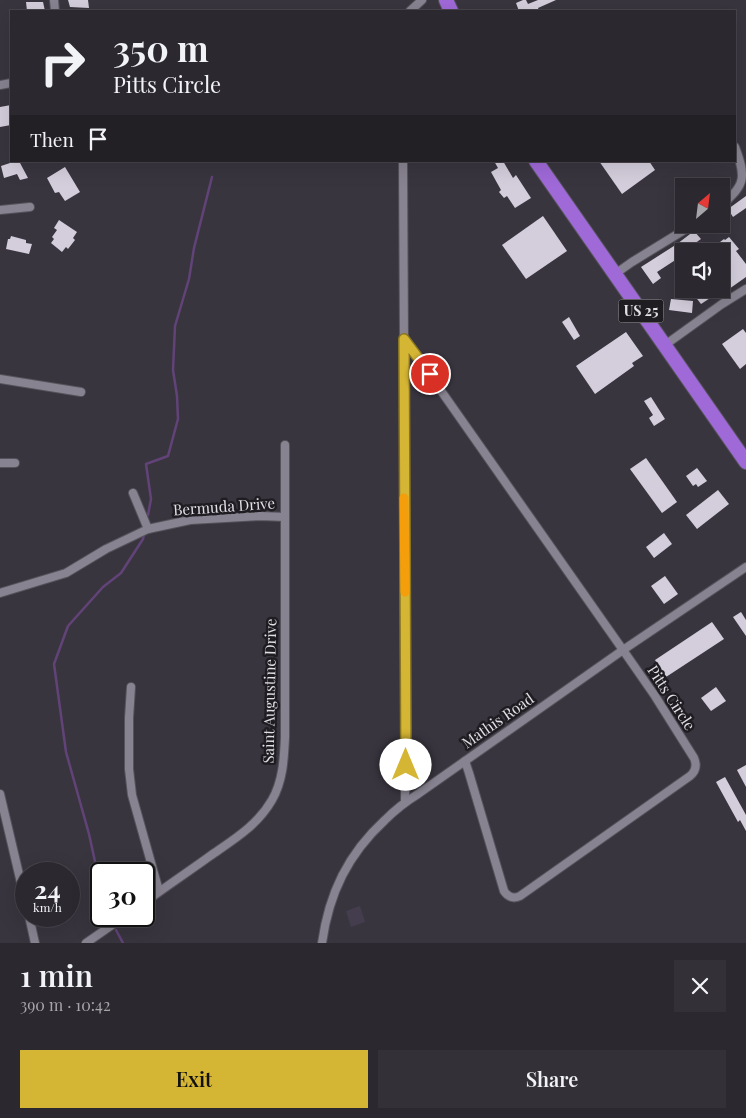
<!DOCTYPE html>
<meta charset="utf-8">
<style>
body{margin:0;font-family:"Playfair Display",serif;background:#333037;color:#f1f3f6;height:100vh;display:flex;flex-direction:column;font-size:19px;white-space:nowrap}
*{box-sizing:border-box;margin:0}
p{font-size:16px;color:#a6a6aa}
.icon{flex:none;width:28px;height:28px;fill:none;stroke:currentColor;stroke-width:2;stroke-linecap:round;stroke-linejoin:round}
.map{position:relative;height:943px;overflow:hidden}
.drawer{display:flex;flex-direction:column;background:#2b282f;flex:1}
.drawer>*{flex:none}
.guide{position:absolute;left:10px;top:10px;width:726px;height:152px;border-radius:0px;box-shadow:0 5px 20px #0002,0 0 0 1px #47444b;background:#2b282f;color:#f1f3f6;overflow:hidden}
.needle{width:32px;rotate:28deg}
.tools{position:absolute;left:675px;top:178px;display:grid;gap:10px}
.tools a{display:grid;place-items:center;width:55px;height:55px;border-radius:0px;background:#2b282f;box-shadow:0 5px 20px #0002,0 0 0 1px #47444b;font-size:25px}
.speed{position:absolute;left:15px;top:862px;display:flex;gap:10px;font-size:25px;font-weight:700;text-align:center}
.speed>*{display:grid;place-content:center;width:65px;height:65px;border-radius:50%;background:#2b282f;box-shadow:0 5px 20px #0002,0 0 0 1px #47444b;line-height:1}
.speed small{font-size:12px;font-weight:400}
.speed .limit{border:2px solid #111;border-radius:8px;background:#fff;color:#111}
.pin{position:absolute;display:grid;place-items:center;width:42px;height:42px;color:#fff;margin:-21px;border:2px solid #fff;border-radius:50%;box-shadow:0 1px 5px #0007}
.me{position:absolute;width:55px;margin:-28px;rotate:0deg;stroke-linejoin:round;filter:drop-shadow(0 0 4px #0008)}
.turn{display:flex;align-items:center;gap:18px;height:105px;padding:0 20px;font-size:22px}
.turn .icon{width:65px;height:65px;stroke-width:2.5}
.turn b{display:block;font-size:35px;line-height:42px}
.then{display:flex;align-items:center;height:48px;padding:0 20px;background:#0003;gap:10px;font-size:19px}
.round{display:grid;place-items:center;flex:none;width:52px;height:52px;border-radius:0px;background:#333037}
.summary{display:flex;align-items:center;justify-content:space-between;height:85px;padding:0 20px}
h1{font-size:30px;font-weight:600;line-height:38px}
.button{display:flex;gap:10px;margin-top:auto;padding:10px 20px}
.button a{flex:1;height:58px;border-radius:0px;background:#d5b534;color:#111;font-size:20px;font-weight:600;line-height:58px;text-align:center}
.button a+a{background:#333037;color:#f1f3f6}
.map>svg:first-child{display:block}
.built{fill:#443d4e}
.lines{fill:none;stroke-linecap:round;stroke-linejoin:round}
.stream{stroke:#614378;stroke-width:2.5}
.building{fill:#d4cedc}
.street-casing{stroke:#56535c;stroke-width:10}
.highway-casing{stroke:#56535c;stroke-width:16}
.street{stroke:#888390;stroke-width:8}
.highway{stroke:#9f69d8;stroke-width:14}
.route-casing{stroke:#8a7622;stroke-width:12}
.route{stroke:#d5b534;stroke-width:9}
.slow{stroke:#f59e0b;stroke-width:9}
.labels{text-anchor:middle;stroke-width:5;stroke-linejoin:round;paint-order:stroke}
.shield{fill:#1f1d22;stroke:#a8a5ab;stroke-width:1}
.shield-label{font-size:14px;font-weight:bold;fill:#e2dfe6}
.street-label{font-size:15px;fill:#e2dfe6;stroke:#1f1d22}
</style>
<div class="map">
<svg width="746" height="943" viewBox="0 0 746 943">
<rect width="100%" height="100%" fill="#39353f"/>
<path class="built" d="M360 906 365 922 351 927 346 911Z"/>
<g class="lines">
<g class="stream">
<path d="M148 515 151 499 146 464 168 456 178 419 177 396 173 370 175 326 189 279 194 248 212 177"/>
<path d="M101 889 89 834 66 752 54 664 68 626 103 587 121 573 143 539 144 534"/>
<path d="M110 916V918"/>
<path d="M116 930 123 943"/>
</g>
</g>
<g class="building">
<path d="M68 0H88L89 8 70 7Z"/>
<path d="M523 0H526L528 4 538 0H556L538 8 539 11H519L516 3Z"/>
<path d="M26 2H43L45 11H27Z"/>
<path d="M11 105V125L0 127V107Z"/>
<path d="M16 161H19L28 178 20 180 17 174 4 178 1 166Z"/>
<path d="M494 161H503L513 178 516 175 531 198 515 208 507 196 504 198 499 192 501 190 491 172 498 168Z"/>
<path d="M599 161H649L655 170 622 194Z"/>
<path d="M65 167 80 192 65 201 59 192 55 193 47 178Z"/>
<path d="M746 196V208L733 217 728 209Z"/>
<path d="M543 216 567 251 526 279 502 245Z"/>
<path d="M59 220 77 232 73 238 75 240 68 249 66 247 62 252 51 243 54 239 52 237 57 230 54 228Z"/>
<path d="M694 231 701 239 684 251 680 257 657 272 661 278 653 284 641 267 677 244Z"/>
<path d="M11 236 26 240V243L32 244 29 254 6 249 8 239H10Z"/>
<path d="M729 237 739 249 736 251 746 264V277L729 289 721 277V251H708L724 239 725 240Z"/>
<path d="M703 289H724L701 304 694 295Z"/>
<path d="M671 299 693 301 692 313 669 310Z"/>
<path d="M569 317 580 336 574 340 562 322Z"/>
<path d="M743 329 746 333V364L740 369 722 344Z"/>
<path d="M626 332 643 356 632 363 634 366 595 394 576 366Z"/>
<path d="M651 397 665 419 654 426 649 418 653 415 644 401Z"/>
<path d="M646 458 677 502 662 513 630 469Z"/>
<path d="M697 468 707 481 698 487 696 484 693 486 686 476Z"/>
<path d="M718 490 729 504 697 529 686 515Z"/>
<path d="M664 533 672 544 654 558 646 547Z"/>
<path d="M665 576 678 594 664 604 651 586Z"/>
<path d="M741 612 746 620V636L733 617Z"/>
<path d="M712 622 724 639 666 677 655 660Z"/>
<path d="M716 687 726 701 711 711 701 698Z"/>
<path d="M746 765V787L737 770Z"/>
<path d="M725 777 746 815V831L740 820 738 822 716 782Z"/>
</g>
<g class="lines">
<defs>
<g id="street">
<path d="M54 0 55 11"/>
<path d="M410 11 422 0"/>
<path d="M0 85 11 83"/>
<path d="M403 161 406 718 405 802"/>
<path d="M721 205C746 186 746 176 735 147"/>
<path d="M0 210 30 207"/>
<path d="M615 274 632 262 694 224"/>
<path d="M404 339 418 358 623 650 655 696 694 758C697 765 696 771 690 776L520 896C514 899 508 897 504 891L469 773 465 761"/>
<path d="M665 345 722 304 746 289"/>
<path d="M0 379 81 392"/>
<path d="M0 463H15"/>
<path d="M133 493 148 529"/>
<path d="M0 593 66 573 106 549 148 529 190 520 260 516 285 517"/>
<path d="M131 687 129 718V769L132 795 159 891"/>
<path d="M0 794 26 904"/>
<path d="M144 903C165 887 188 872 210 856 233 840 257 826 272 800 283 781 284 759 285 737V445"/>
<path d="M29 916 35 943"/>
<path d="M86 943 125 916"/>
<path d="M322 943C329 893 348 854 385 820 396 809 405 802 418 794L623 650 746 567"/>
</g>
<g id="highway">
<path d="M446 0 451 11"/>
<path d="M536 161 746 462"/>
</g>
</defs>
<use href="#street" class="street-casing"/>
<use href="#highway" class="highway-casing"/>
<use href="#street" class="street"/>
<use href="#highway" class="highway"/>
</g>
<g class="lines">
<defs>
<path id="route" d="M406 765 404 339 430 374"/>
</defs>
<use href="#route" class="route-casing"/>
<use href="#route" class="route"/>
<path class="slow" d="M404 498 405 592"/>
</g>
<g class="labels">
<rect class="shield" x="618.5" y="299.5" width="45" height="23" rx="4"/>
<g class="shield-label">
<text x="641" y="316">US 25</text>
</g>
<g class="street-label">
<text transform="translate(224 507) rotate(-4)" y="5">Bermuda Drive</text>
<text transform="translate(270 691) rotate(-89)" y="5">Saint Augustine Drive</text>
<text transform="translate(671 698) rotate(57)" y="5">Pitts Circle</text>
<text transform="translate(498 721) rotate(-35)" y="5">Mathis Road</text>
</g>
</g>
</svg>
<div class="tools">
<a><svg class="needle" viewBox="-14 -14 28 28"><path d="M0-13l5 13h-10z" fill="#e53935"/><path d="M0 13l5-13h-10z" fill="#a6a6aa"/></svg></a>
<a><svg class="icon" aria-label="sound" viewBox="0 0 24 24"><path d="M4 9h4l5-4v14l-5-4H4zM17 9q2 3 0 6"/></svg></a>
</div>
<div class="speed"><div>24<small>km/h</small></div><div class="limit">30</div></div>
<div class="pin" style="left:430px;top:374px;background:#d93025"><svg class="icon" aria-label="arrive" viewBox="0 0 24 24"><path d="M6 21V4h12l-3 4 3 4H6"/></svg></div>
<svg class="me" style="left:406px;top:765px" viewBox="-20 -20 40 40"><circle r="19" fill="#fff"/><path d="M0-13L10 11 0 6-10 11z" fill="#d5b534"/></svg>
<div class="guide">
<div class="turn"><svg class="icon" aria-label="right" viewBox="0 0 24 24"><path d="M7 20v-9h11M14 6l5 5-5 5"/></svg><div><b>350 m</b>Pitts Circle</div></div>
<div class="then">Then<svg class="icon" aria-label="arrive" viewBox="0 0 24 24"><path d="M6 21V4h12l-3 4 3 4H6"/></svg></div>
</div>
</div>
<section class="drawer">
<div class="summary"><div><h1>1 min</h1><p>390 m · 10:42</p></div><a class="round"><svg class="icon" aria-label="close" viewBox="0 0 24 24"><path d="M6 6l12 12M18 6L6 18"/></svg></a></div>
<div class="button"><a>Exit</a><a>Share</a></div>
</section>
